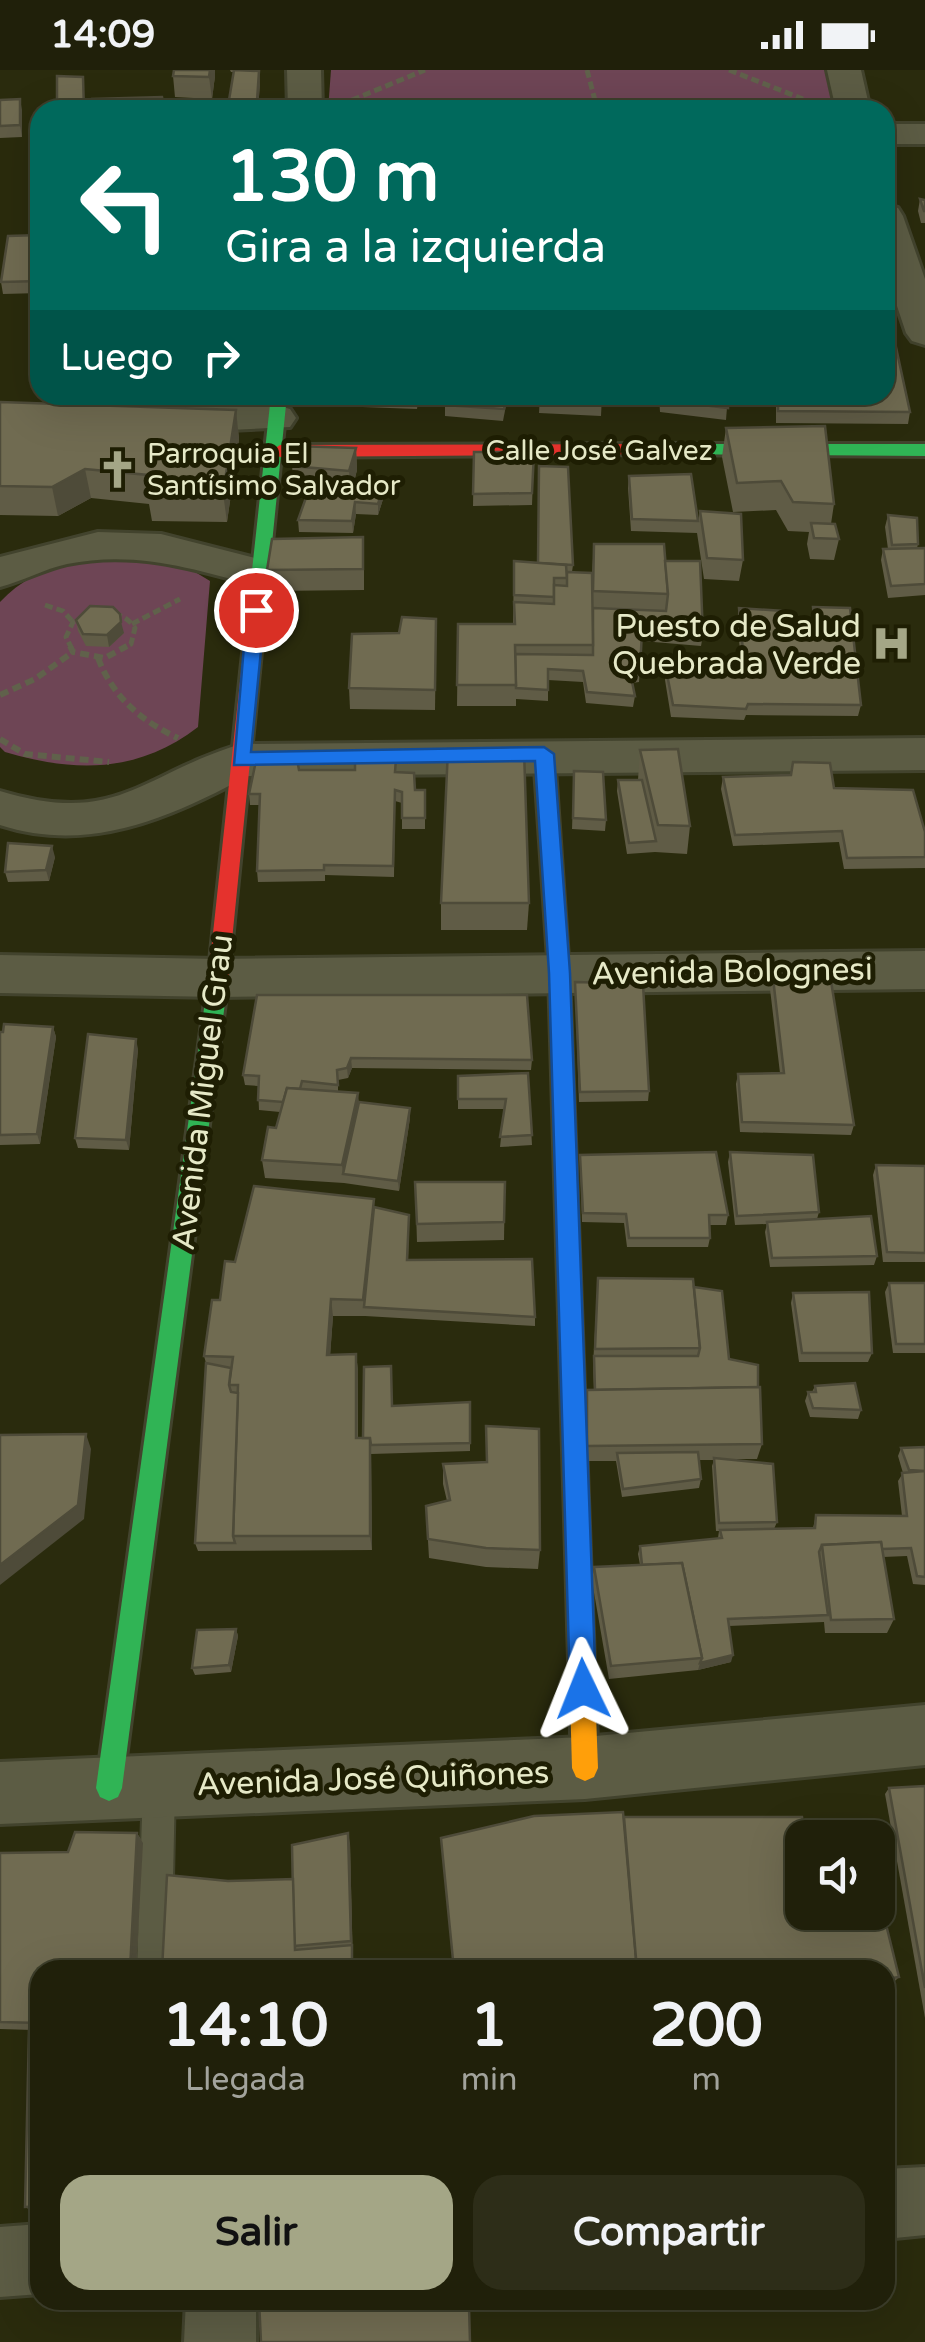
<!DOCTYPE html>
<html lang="es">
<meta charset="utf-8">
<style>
body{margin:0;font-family:"Varela Round",sans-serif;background:#2d2d18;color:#f1f3f6;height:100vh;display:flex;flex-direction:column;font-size:38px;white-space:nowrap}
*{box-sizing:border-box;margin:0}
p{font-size:32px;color:#a2a39c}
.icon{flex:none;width:55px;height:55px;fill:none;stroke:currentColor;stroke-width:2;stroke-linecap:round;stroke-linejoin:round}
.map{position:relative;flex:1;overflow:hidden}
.sheet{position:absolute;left:30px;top:1890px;width:865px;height:350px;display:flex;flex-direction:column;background:#20200a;border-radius:30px;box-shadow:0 10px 40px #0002,0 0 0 2px #3d3e2b}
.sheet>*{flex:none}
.guide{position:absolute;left:30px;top:30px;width:865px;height:305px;border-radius:30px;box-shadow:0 10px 40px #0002,0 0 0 2px #3d3e2b;background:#00695c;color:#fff;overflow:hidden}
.buttons{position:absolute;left:785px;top:1750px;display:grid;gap:20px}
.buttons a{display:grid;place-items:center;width:110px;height:110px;border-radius:20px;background:#20200a;box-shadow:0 10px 40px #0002,0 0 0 2px #3d3e2b;font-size:50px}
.pin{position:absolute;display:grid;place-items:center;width:85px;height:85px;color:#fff;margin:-42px;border:5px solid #fff;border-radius:50%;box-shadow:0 2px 10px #0007}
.me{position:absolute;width:110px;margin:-55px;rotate:358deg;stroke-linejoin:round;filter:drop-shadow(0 0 8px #0008)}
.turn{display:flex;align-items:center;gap:35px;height:210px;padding:0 30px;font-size:45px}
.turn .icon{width:130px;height:130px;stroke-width:2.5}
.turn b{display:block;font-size:70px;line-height:85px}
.then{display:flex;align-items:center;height:95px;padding:0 30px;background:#0003;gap:20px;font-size:38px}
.eta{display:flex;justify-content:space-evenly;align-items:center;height:170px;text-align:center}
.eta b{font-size:60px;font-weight:700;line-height:70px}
.primary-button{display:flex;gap:20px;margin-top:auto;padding:20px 30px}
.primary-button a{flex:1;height:115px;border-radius:30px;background:#a4a686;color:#111;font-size:40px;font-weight:700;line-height:115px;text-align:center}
.primary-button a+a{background:#2d2d18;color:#f1f3f6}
.status{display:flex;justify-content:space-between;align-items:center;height:70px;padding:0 50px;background:#20200a;direction:ltr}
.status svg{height:28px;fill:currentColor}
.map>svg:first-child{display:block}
.green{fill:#6e4555}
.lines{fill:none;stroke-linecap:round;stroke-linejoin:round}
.lane-casing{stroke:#42432d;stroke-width:4}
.street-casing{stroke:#42432d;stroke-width:6}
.fast-casing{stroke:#42432d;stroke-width:6}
.slow-casing{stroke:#42432d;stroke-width:6}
.jam-casing{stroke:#42432d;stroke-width:6}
.path-far1{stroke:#60614b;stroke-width:5;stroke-dasharray:8 4;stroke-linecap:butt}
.path{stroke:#60614b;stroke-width:6;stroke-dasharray:9 5;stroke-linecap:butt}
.lane{fill:#5c5c44;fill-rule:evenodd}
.street{fill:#5c5c44;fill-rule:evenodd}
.fast{fill:#30b455;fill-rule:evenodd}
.slow{fill:#ff9f0a;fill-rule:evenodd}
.jam{fill:#e5322d;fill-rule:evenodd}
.wall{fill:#605c46}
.shaded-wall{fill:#4e4b39}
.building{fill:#706b51;stroke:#4e4b39;stroke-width:2.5}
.route{fill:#1a73e8;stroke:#114b97;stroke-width:2.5}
.labels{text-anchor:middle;stroke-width:10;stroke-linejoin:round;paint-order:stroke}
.far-street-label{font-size:28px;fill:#e6e9c7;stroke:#1e1e03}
.far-poi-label{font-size:28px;fill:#e6e9c7;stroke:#1e1e03;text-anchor:start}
.poi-label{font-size:32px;fill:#e6e9c7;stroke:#1e1e03;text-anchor:end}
.street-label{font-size:32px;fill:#e6e9c7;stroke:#1e1e03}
</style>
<div class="status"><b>14:09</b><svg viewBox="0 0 49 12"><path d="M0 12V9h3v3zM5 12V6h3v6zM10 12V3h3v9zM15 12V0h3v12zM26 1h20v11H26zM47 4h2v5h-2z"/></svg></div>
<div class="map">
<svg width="925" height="2272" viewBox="0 0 925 2272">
<rect width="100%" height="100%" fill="#2a2b0d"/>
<g class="green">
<path d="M331 0H829L843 40H328Z"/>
<path d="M143 486 172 488 210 511 198 657C138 703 75 703 5 682L0 677V532C41 489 87 490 143 486Z"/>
</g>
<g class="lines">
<defs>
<path id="lane" d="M159 1701 171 1705 175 1717 171 1900H137L143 1717 147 1705Z"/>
<g id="street">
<path d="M287 0H321L322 40H288Z"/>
<path d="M827 0H861L870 40H836Z"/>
<rect x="885" y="54" width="40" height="20"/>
<path d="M885 135 898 138 903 146 925 209V275L912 271 906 263 885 200Z"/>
<path d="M276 335 290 339 296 348 290 357 168 363 154 359 148 350 154 341 168 337Z"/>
<path d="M98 462 161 464 275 493 281 503 275 513 260 517C195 499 135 480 67 494 44 499 23 511 0 517V487Z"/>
<path d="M925 668V700L248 706C169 748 89 784 0 755V721C118 757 141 704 241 674Z"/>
<path d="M925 881V919L218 927 0 923V885L218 889Z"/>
<path d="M925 1635V1695L585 1729 0 1754V1692L585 1667Z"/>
<path d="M925 2097V2165L885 2169V2099Z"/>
<path d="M40 2154V2224L0 2227V2157Z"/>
<path d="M186 2230H256V2272H184Z"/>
</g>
<g id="fast">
<path d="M271 325H287L259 602 250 609 241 602Z"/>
<path d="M650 374H925V386L644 384 641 380Z"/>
<path d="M544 677 554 684 569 903 590 1483 587 1491 578 1495 569 1491 566 1483 549 903 534 684Z"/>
<path d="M218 902 228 910 122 1718 118 1727 109 1731 100 1727 96 1718 208 910Z"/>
</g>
<path id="slow" d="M578 1471 587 1475 590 1483 598 1698 594 1707 585 1711 576 1707 572 1698 566 1483 569 1475Z"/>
<g id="jam">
<path d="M650 374 659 380 656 384 280 387 271 381 280 375Z"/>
<path d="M250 595 259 602 228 910 218 918 208 910 241 602Z"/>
</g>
</defs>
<use href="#lane" class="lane-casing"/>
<use href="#street" class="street-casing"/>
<use href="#fast" class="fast-casing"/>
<use href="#slow" class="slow-casing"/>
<use href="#jam" class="jam-casing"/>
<g class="path-far1">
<path d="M587 0 597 38"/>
<path d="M729 0 803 29"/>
<path d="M352 30 425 0"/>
<path d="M351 35 771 40"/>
<path d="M45 535 63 541 73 552"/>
<path d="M132 554 180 529"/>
<path d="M72 579 66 567 73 552C94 545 120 535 135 558L131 574 122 579"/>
</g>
<g class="path">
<path d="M70 576 73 582 105 588 127 576"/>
<path d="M98 588C113 627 141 651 178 668"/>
<path d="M0 625 35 609 73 582"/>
<path d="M0 669 25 684 109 692"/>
</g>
<use href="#lane" class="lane"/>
<use href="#street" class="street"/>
<use href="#fast" class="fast"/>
<use href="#slow" class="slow"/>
<use href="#jam" class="jam"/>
</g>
<g class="wall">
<path d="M230 0 259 1 260 13 258 40H230L229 30 234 2H231Z"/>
<path d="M173 6H215L212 29 175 27Z"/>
<path d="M162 27 164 40H91Z"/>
<path d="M0 30 22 40V67L0 68Z"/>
<path d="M920 129 925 130V153H921L918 141Z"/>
<path d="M40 165V223L3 224 1 212Z"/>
<path d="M307 325H419L417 339 308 335Z"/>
<path d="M508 325 503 351 445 346V335Z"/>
<path d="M540 325H602L601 346 539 343Z"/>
<path d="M659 325H728L726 350 660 342Z"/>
<path d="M776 325H885L910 342 908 354 776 353Z"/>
<path d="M0 332 236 340 239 369 227 452 152 451 149 434 91 428 58 446 0 445Z"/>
<path d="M726 358 834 434 831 454 839 469 834 490 810 489 807 474 809 462 788 461 776 440 733 442 722 387Z"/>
<path d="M356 378 357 400 354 412 384 415V426L378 445 356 444 353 463 299 462 298 450 309 419 294 418 292 396Z"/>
<path d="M474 382H534L532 435 473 436Z"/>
<path d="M629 406 698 451 700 441 743 490 739 511 704 509 697 463 631 461 628 418Z"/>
<path d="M888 445 918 474 917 478H925V525L888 528 881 490 883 479H888L885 457Z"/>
<path d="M594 474 665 491 703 565 701 576 642 571 639 612 632 613 635 626 633 637 586 633 583 612 548 610V631L516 629V636H457L458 554H513L514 491 573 495 572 502 592 503Z"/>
<path d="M364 489V520L270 521 267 500Z"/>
<path d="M813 537 861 635 858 646 746 645 744 650 671 647 665 610 666 599 742 602 737 550 739 538 785 564H812L811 548Z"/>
<path d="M76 550 124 563 109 577 86 576 78 561Z"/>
<path d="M436 571 435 640 350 639 349 618Z"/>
<path d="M640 680 690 756 687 784 655 782 627 784 617 721 618 710H638Z"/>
<path d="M793 692 834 718 925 762V798L844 799 839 772 733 776 721 719 723 707 790 705Z"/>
<path d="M299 700 396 702 415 720H425V759H402V733L395 731 394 807 325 805V811L258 812 257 801 259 735H250L249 724Z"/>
<path d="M574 701 606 750 605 761 572 759Z"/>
<path d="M55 787 49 811 8 812 5 802Z"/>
<path d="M441 833H529L527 860H441Z"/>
<path d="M773 908 854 1055 851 1065 740 1062 736 1014 738 1004 780 1003 770 919Z"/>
<path d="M575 912 649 1021 648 1031 579 1032Z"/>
<path d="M257 925 532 990 531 1000 352 998 348 1008 338 1010V1022L359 1032 410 1048 399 1121 344 1113 265 1108 262 1090 276 1058 280 1042 259 1040 258 1016 245 1015 243 1005Z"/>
<path d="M53 957 56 967 40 1074 0 1075V962Z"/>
<path d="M138 979 129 1080 78 1078 75 1068Z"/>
<path d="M528 1003 532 1075 500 1077 504 1039H458V1006Z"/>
<path d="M730 1082 819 1142 817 1149 877 1186 874 1195 770 1197 765 1162 767 1154 735 1155 728 1092Z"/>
<path d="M580 1085 728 1145 726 1155H709L710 1168 708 1177H627L624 1153 582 1152Z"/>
<path d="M876 1095 925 1096V1192H883L873 1105Z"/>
<path d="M415 1112H505L504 1170 417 1172Z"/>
<path d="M374 1137 409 1155 408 1190 535 1247V1256L365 1246H333L330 1285 356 1284 358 1301V1368H363L393 1336 470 1332V1381L371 1384 372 1480 198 1481 195 1473 206 1293 204 1286 220 1230 235 1192Z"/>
<path d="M598 1208 694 1217 729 1289 758 1317 762 1374 757 1389H727L777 1452 774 1459 813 1458 816 1445 902 1446 898 1411 903 1403 898 1386 901 1378 925 1377V1515L913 1514 907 1486 883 1487 894 1549 887 1563H825L824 1552 729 1556 731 1592 698 1600 609 1609 592 1511 594 1497 640 1495 638 1484 640 1476 718 1468 719 1461H716L712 1396 714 1390H699L701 1409 699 1418 622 1427 616 1391H585V1336L587 1320H594L593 1295Z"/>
<path d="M889 1213H925V1283H893L885 1222Z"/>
<path d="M793 1223 872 1283 868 1292H799L791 1233Z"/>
<path d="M815 1316 861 1340 858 1349 810 1347 805 1331 808 1322H812Z"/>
<path d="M486 1356 540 1480 538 1499 486 1497 429 1488 426 1436 447 1431 443 1414V1394L486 1392Z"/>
<path d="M236 1559 238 1566 231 1602 195 1605 192 1598Z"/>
<path d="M925 1716V1948L885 1724 889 1718Z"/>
<path d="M624 1747 802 1768 899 1907 895 1911 885 1913V1900H454Z"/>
<path d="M137 1763 143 1773 136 1900H40V2142L36 2143 25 2137 32 1960 0 1959V1783L68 1782Z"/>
<path d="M350 1773 353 1900H162L228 1811 293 1809Z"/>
</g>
<g class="shaded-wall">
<path d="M210 0H215V6L212 29 209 7Z"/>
<path d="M259 1 260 13 258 40 257 31Z"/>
<path d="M20 29 22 40V67L20 55Z"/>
<path d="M236 340 239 369 227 452 223 423Z"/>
<path d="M356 378 357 400 351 423 349 401Z"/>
<path d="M85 399 91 428 58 446 52 417Z"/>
<path d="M384 415V426L378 445V434Z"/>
<path d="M355 432 356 444 353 463 352 451Z"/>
<path d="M121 552 124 563 109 577 107 565Z"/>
<path d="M52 776 55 787 49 811 46 800Z"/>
<path d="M53 957 56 967 40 1074 37 1064Z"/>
<path d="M136 969 138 979 129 1080 126 1070Z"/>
<path d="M351 988 352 998 348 1008 347 998Z"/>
<path d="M358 1023 360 1042 343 1104 342 1095Z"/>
<path d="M410 1038V1048L399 1121 398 1111Z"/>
<path d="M331 1229 333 1246 329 1302 327 1285Z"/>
<path d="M356 1284 358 1301 357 1383 356 1368Z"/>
<path d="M86 1364 91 1379 84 1449 0 1515V1495Z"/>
<path d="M370 1368 371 1383 372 1480 370 1466Z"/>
<path d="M236 1559 238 1566 231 1602 229 1595Z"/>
<path d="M733 1585 731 1592 698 1600 700 1593Z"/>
<path d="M137 1763 143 1773 136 1900H130Z"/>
<path d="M348 1763 350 1773 353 1900H352Z"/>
</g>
<g class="building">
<path d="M174 0H210L209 7 173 6Z"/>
<path d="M234 0 259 1 257 31 229 30Z"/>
<path d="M57 6 83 7 84 40H57Z"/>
<path d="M162 27 164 37 145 38V40H91L92 29Z"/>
<path d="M20 29V55L0 56V30Z"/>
<path d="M920 129 925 130V141H924Z"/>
<path d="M40 165V211L1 212 8 166Z"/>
<path d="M886 231 910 342 778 341V325H885Z"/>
<path d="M353 325H417L416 327Z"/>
<path d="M447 325H506L504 339 445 335Z"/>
<path d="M540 325H602V334L539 332Z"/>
<path d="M661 325H728V338L661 330Z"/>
<path d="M0 332 236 340 223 423 147 422 148 405 85 399 52 417 0 416Z"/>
<path d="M825 356 834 434 793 432 781 411 737 413 726 358Z"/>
<path d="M294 376 356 378 349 401 292 396Z"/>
<path d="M474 382H534L532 423 473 424Z"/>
<path d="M539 396 568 397 573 495 538 493Z"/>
<path d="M691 404 698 451 632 449 629 406Z"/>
<path d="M313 408 384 415 378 434 355 432 352 451 298 450Z"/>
<path d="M700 441 741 444 743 490 707 488Z"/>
<path d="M888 445 917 448 918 474 892 475Z"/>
<path d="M811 453 835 454 839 469 814 468Z"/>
<path d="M363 467V499L267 500 272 469Z"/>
<path d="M594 474H664L668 524 593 521Z"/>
<path d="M925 478V514L891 516 883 479Z"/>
<path d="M514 491 566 495 567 508H554V527L514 525Z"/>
<path d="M665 491H700L703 565 642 560 640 601 630 602 635 626 587 622 583 601 548 599V620L516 618 515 584 593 585V538L666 541 668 524Z"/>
<path d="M567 502 592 503 593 575H515L516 615H457L458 554H515L514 532 554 534V515L567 516Z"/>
<path d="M90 536 113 537 120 544 121 552 107 565 83 564 76 550Z"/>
<path d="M813 537 850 538 861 635 748 634 746 639 673 635 666 599 745 602 739 538 784 541 785 564H816Z"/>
<path d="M402 547 436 549 435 620 349 618 352 564 399 563Z"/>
<path d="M448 679 524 680 529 833H441Z"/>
<path d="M678 679 690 756 658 755 640 680Z"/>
<path d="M257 686 297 689 299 700H355V687L396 688 395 702 414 703 415 720H425V748H402V722L395 720 393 796 324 795V800L257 801 260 724H249Z"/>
<path d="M793 692 830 693 834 718 913 720 925 762V787L847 788 842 761 735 765 723 707 791 705Z"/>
<path d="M574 701 603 702 606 750 573 748Z"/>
<path d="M618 710H642L656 771 629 773Z"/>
<path d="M8 773 52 776 46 800 5 802Z"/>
<path d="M773 908 831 911 854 1055 742 1052 738 1004 784 1003Z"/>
<path d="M575 912 643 914 649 1021 580 1022Z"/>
<path d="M257 925H527L532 990 351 988 347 998 337 1000 338 1015 302 1011 300 1019 287 1018 283 1032 258 1030 259 1006 243 1005Z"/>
<path d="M4 954 53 957 37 1064 0 1065V962H3Z"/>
<path d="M88 964 136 969 126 1070 75 1068Z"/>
<path d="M528 1003 532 1065 500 1067 506 1029H458V1006Z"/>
<path d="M287 1018 358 1023 342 1095 262 1090 268 1057 276 1058Z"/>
<path d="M359 1032 410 1038 398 1111 343 1104Z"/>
<path d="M716 1082 728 1145H709L710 1168H629L626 1144 583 1143 580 1085Z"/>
<path d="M730 1082 813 1085 819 1142 737 1146Z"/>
<path d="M876 1095 925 1096V1183L887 1182Z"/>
<path d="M415 1112H505L504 1152 417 1154Z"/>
<path d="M254 1116 374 1129 363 1230 331 1229 327 1285 356 1284V1368H370V1466H233L238 1315H229L233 1287 204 1286 212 1230H220L225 1191 235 1192Z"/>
<path d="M374 1137 409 1145 407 1190 532 1189 535 1247 364 1237Z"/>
<path d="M871 1146 877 1186 772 1188 767 1152Z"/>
<path d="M598 1208 693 1209 700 1278 595 1279Z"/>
<path d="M889 1213H925V1274H896Z"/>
<path d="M694 1217 722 1221 729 1289 758 1295V1317L595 1320 594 1286H698L700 1278Z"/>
<path d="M869 1222 872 1283H802L793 1223Z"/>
<path d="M206 1293 231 1298 229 1315 231 1322 238 1323 233 1466 235 1473H195Z"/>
<path d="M391 1296 392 1336 470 1332V1373L371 1375 370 1368H363L364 1297Z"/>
<path d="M855 1313 861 1340 813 1338 808 1322H816L815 1316Z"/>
<path d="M760 1317 762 1374 587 1376V1320Z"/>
<path d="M486 1356 539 1359 540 1480 486 1478 428 1469 426 1436 450 1430 443 1394 487 1392Z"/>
<path d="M86 1364 78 1435 0 1495V1365Z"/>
<path d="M925 1377V1507L917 1506 911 1478 882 1479 881 1472 822 1475 819 1482 828 1545 728 1549 733 1585 700 1593 702 1588 682 1493 642 1495 640 1476 722 1468 720 1460 815 1458 816 1445 907 1446 902 1403 925 1401 909 1400 901 1378Z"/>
<path d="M698 1382 701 1409 623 1419 617 1383Z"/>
<path d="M714 1388 773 1394 777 1452 719 1453Z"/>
<path d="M881 1472 894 1549 831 1550 822 1475Z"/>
<path d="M682 1493 702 1588 611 1596 594 1497Z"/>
<path d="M236 1559 229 1595 192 1598 197 1560Z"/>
<path d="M925 1716V1918L889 1718Z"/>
<path d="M623 1742 637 1900H454L441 1768 534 1746Z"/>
<path d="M624 1747H802L805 1768H802V1842H878V1822L899 1907 885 1909V1900H824V1895L779 1900H637Z"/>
<path d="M75 1762 137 1763 130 1900H40V1953L0 1952V1783L68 1782Z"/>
<path d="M348 1763 351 1871 294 1876 292 1775Z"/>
<path d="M167 1805 228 1811 293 1809 295 1880 352 1875V1900H162Z"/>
<path d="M29 1960H40V2136L25 2137Z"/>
<path d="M259 2230H372V2239L469 2236 470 2272H261Z"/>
</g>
<path class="route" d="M256 534 265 540 251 682 544 677 554 684 570 903 596 1619 592 1628 583 1632 573 1628 570 1619 549 903 535 691 234 695 247 540Z"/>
<defs>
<symbol id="church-bare" viewBox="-9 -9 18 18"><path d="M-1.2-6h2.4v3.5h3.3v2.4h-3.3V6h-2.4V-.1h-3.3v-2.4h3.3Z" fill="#a4a686" stroke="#1e1e03" stroke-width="2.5" paint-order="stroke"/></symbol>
<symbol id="hospital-bare" viewBox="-9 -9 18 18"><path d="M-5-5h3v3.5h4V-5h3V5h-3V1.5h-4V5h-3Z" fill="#a4a686" stroke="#1e1e03" stroke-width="2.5" paint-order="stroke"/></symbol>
</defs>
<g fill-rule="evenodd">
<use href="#church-bare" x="90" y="372" width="55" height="55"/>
<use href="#hospital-bare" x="864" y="546" width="55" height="55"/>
</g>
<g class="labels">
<g class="far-street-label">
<text x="599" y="390">Calle José Galvez</text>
</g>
<g class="far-poi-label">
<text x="147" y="393">Parroquia El<tspan x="147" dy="32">Santísimo Salvador</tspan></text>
</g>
<g class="poi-label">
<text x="861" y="567">Puesto de Salud<tspan x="861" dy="37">Quebrada Verde</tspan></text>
</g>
<g class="street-label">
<text transform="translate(732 901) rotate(-1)" y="11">Avenida Bolognesi</text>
<text transform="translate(202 1022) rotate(-83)" y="11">Avenida Miguel Grau</text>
<text transform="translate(373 1708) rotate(-2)" y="11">Avenida José Quiñones</text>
</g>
</g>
</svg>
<div class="buttons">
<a><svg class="icon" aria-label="sound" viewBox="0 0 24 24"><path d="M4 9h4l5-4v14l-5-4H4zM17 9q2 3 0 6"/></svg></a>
</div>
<div class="pin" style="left:256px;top:540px;background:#d93025"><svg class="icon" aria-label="arrive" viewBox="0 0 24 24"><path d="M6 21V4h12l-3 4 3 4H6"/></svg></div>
<svg class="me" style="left:583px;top:1619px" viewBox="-20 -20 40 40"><path d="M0-17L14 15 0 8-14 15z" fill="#1a73e8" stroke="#fff" stroke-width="4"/></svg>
<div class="guide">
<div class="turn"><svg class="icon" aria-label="left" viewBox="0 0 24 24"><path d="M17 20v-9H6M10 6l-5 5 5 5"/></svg><div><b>130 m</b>Gira a la izquierda</div></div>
<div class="then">Luego<svg class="icon" aria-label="right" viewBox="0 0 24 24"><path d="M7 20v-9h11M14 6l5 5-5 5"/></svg></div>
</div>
<section class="sheet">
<div class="eta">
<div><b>14:10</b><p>Llegada</p></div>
<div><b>1</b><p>min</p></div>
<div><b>200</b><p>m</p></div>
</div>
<div class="primary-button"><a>Salir</a><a>Compartir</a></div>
</section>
</div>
